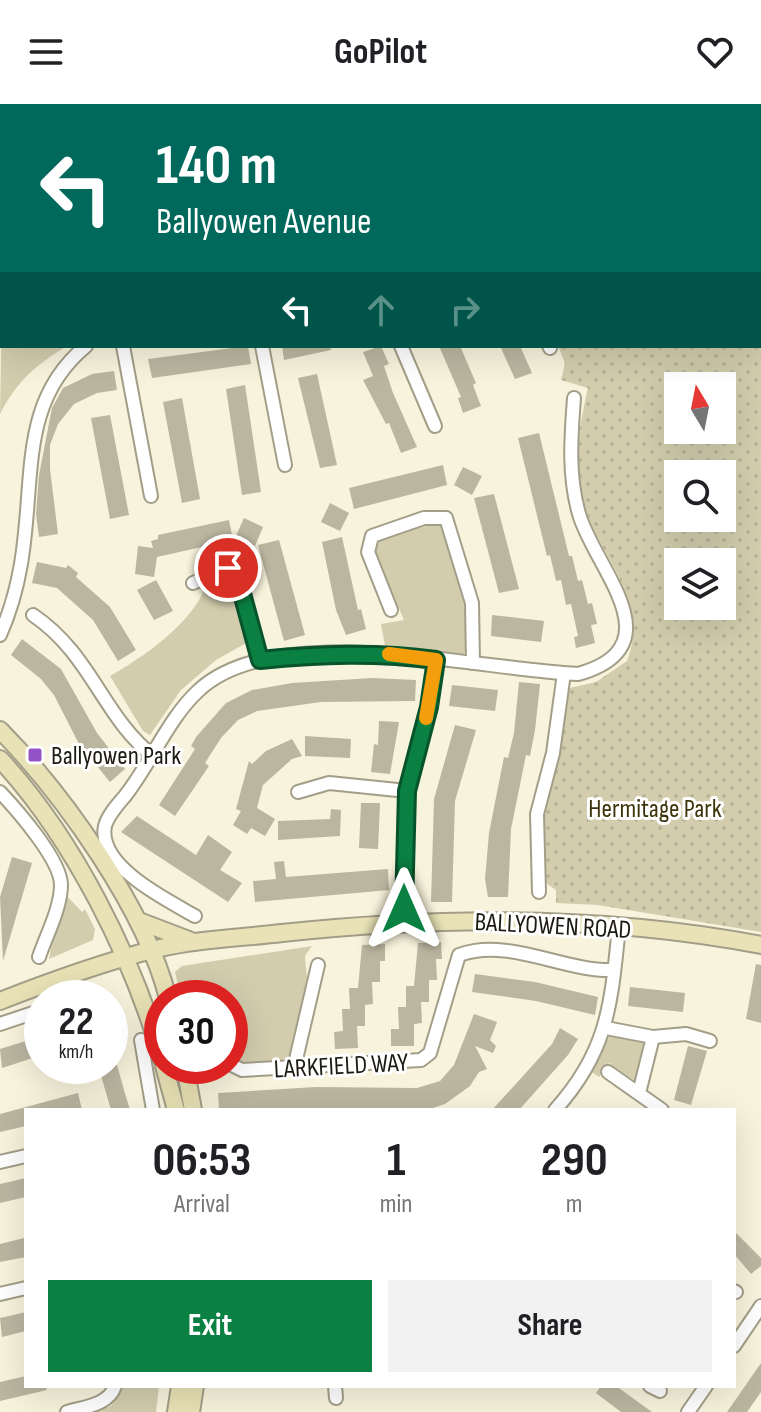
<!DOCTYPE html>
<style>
body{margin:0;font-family:"Sofia Sans Condensed",sans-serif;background:#f2f2f2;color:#202124;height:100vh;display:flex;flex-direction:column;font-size:30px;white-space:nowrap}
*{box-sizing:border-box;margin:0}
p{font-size:26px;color:#757577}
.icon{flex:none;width:44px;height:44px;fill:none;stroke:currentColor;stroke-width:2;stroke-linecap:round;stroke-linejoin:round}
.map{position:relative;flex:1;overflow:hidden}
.sheet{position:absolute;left:24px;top:1004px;width:712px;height:280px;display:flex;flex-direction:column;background:#fff;border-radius:0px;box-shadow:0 8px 32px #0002}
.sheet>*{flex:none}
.top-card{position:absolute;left:0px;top:0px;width:762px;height:244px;box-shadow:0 8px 32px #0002;background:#00695c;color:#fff;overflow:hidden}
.needle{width:52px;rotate:350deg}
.buttons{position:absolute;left:664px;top:268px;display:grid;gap:16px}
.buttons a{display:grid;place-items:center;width:72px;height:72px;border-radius:0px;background:#fff;box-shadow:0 8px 32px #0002;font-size:40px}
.speed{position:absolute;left:24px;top:876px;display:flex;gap:16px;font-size:40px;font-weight:700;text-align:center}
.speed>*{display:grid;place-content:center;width:104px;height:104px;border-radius:50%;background:#fff;box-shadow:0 8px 32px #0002;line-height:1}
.speed small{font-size:20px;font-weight:400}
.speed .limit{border:12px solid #d22;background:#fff;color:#111}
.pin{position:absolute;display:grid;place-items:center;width:68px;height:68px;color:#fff;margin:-34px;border:4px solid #fff;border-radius:50%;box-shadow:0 2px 8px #0007}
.me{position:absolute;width:88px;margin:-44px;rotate:0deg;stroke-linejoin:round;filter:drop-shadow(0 0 6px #0008)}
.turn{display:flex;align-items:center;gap:28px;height:168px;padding:0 24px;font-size:36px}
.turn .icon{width:104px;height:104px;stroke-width:2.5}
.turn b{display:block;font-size:56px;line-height:68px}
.lanes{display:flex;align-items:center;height:76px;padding:0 24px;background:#0003;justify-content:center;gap:40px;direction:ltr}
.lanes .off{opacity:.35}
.eta{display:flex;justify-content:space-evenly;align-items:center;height:136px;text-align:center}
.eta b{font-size:48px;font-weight:700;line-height:56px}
.cta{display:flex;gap:16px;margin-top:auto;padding:16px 24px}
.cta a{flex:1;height:92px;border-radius:0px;background:#0b8043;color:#fff;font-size:32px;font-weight:700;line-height:92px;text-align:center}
.cta a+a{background:#f2f2f2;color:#202124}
header{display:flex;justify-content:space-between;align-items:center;height:104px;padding:0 24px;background:#fff;font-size:36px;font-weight:700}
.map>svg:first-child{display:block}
.green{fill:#d3cdae}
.park{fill:url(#park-dots);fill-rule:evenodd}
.building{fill:#bbb6a0}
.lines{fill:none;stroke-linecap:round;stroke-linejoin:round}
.street-casing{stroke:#a39e88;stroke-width:16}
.secondary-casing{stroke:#a39e88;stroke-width:20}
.highway-casing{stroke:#816f0d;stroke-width:26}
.street{stroke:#fff;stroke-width:12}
.secondary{stroke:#e9e2b6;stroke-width:16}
.highway{stroke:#b79d0b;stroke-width:22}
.route-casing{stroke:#07532c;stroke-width:20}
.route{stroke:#0b8043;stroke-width:14}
.slow{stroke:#f59e0b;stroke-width:14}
.poi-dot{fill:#9352c8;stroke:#fff;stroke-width:3}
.labels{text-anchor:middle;stroke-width:6;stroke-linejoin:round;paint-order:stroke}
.poi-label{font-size:26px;fill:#1c1a12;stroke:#fff;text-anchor:start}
.park-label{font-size:26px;fill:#3d340c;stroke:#fff}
.street-label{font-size:26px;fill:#1c1a12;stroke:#fff}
</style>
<header><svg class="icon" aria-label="menu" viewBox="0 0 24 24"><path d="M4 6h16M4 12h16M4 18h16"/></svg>GoPilot<svg class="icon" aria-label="heart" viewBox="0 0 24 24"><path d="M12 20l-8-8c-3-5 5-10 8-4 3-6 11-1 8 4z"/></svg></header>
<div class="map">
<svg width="761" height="1308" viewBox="0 0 761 1308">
<defs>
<pattern id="park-dots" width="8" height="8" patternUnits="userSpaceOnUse" patternTransform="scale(2)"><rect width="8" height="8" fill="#d3cdae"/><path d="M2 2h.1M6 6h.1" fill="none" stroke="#b5af95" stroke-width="1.8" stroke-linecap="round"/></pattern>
</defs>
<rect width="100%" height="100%" fill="#f8f3dc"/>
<g class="green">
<path d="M2 212V242H67C37 260 16 278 0 310Z"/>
<path d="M439 419 444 420C450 453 480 523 464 550L385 542 381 520 404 516 375 450 377 439 389 431Z"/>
<path d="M223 472 231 477 248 538 216 556 181 586 150 631 143 627 110 572C142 554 193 519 205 483Z"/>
<path d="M62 787 82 808 85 805 95 825 93 836 49 855Z"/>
<path d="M312 842 305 852 307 875 288 957C220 964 230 955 230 894H181L175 868 182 862Z"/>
<path d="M611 930 644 936 635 977 609 959 599 973 590 967Z"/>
<path d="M122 1282H159L156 1308H91L111 1302Z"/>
</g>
<path class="park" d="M760 23 761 24V828L598 801 556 799V786L546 779 544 715 570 584 596 578 627 557C652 492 594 451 581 389 574 354 580 318 588 284L561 276 565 259 558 242H760ZM678 282H722V326H678ZM678 370H722V414H678ZM678 458H722V502H678Z"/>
<g class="building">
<path d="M248 242 251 260 152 274 148 255Z"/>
<path d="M282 242H330L331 246 284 256Z"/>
<path d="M381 242 389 260 384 262 393 289 417 343 401 349 389 319 386 320 363 276 373 272 363 248Z"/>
<path d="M439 242H460L476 279 473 281 481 302 463 309 458 294 461 293Z"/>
<path d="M500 242H520L532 269 515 275Z"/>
<path d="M114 267 117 286 97 289 74 300 58 320 50 341V365L58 430 39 433 36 410 39 371 52 304 63 284 92 270Z"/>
<path d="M317 270 337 361 320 364 298 274Z"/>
<path d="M245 281 261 388 242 391 226 285Z"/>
<path d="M182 294 200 395 182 399 163 298Z"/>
<path d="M110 311 129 411 110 415 91 314Z"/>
<path d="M539 329 569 452H572L578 477 582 476 588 500 592 499 597 520 591 521 595 539 576 544 574 533 578 532 571 500 566 501 561 476 556 477 550 451 547 452 518 334Z"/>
<path d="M443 361 447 381 354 405 349 384Z"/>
<path d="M463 363 482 372 472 391 454 381Z"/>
<path d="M494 390 519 485 499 489 474 394Z"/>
<path d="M330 399 349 409 340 427 321 418Z"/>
<path d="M244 414 263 423 255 442 235 434Z"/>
<path d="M229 416 233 436 157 453 154 473 135 470 138 442 153 444 151 437 158 435V431Z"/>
<path d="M342 433 358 506 361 505 366 525 346 531 336 506 322 438Z"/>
<path d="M279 436 305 531 284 537 258 441Z"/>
<path d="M37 458 66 464 68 461 78 469 76 473 110 503 136 546 118 557 93 516 57 484 32 479Z"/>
<path d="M156 476 173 507 154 516 137 486Z"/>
<path d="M492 511 544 517 541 538 491 532Z"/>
<path d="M22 535 61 565 97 629 125 665 110 678 79 640 54 591 41 575 11 551Z"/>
<path d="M372 574 416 576 415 597 321 598 257 607 238 616 221 634 205 659 209 662 175 712 159 701 195 645 191 642 196 633 226 599 252 586 292 579Z"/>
<path d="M519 578 540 580 535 626 530 652 526 651 511 725 508 793H488L485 775 489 729 504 653 508 654 514 629Z"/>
<path d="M452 581 498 586 495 607 449 602Z"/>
<path d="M379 617 399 618 390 670 371 668 374 640 378 641Z"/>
<path d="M455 621 476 626 455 697 452 798H431L434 695Z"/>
<path d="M305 632 351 635 350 654 305 652Z"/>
<path d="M292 635 302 652 292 655 263 681 257 704 275 715 265 732 251 724 247 730 233 721 241 707 236 705 249 657 252 660 266 647Z"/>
<path d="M361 699H380L378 745 359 744Z"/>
<path d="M331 705 341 706 340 732 278 736V717L330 715Z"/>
<path d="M137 712 196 751 208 731 232 748 220 766 242 779 228 798 121 728Z"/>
<path d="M12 753 32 759 3 857 0 793Z"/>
<path d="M284 757 286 773 388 765 389 786 255 798 253 777 276 775 274 758Z"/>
<path d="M441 838 442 855H436L437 876H429V898H421L422 919 414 920V942H391V925H399L398 903H406V882H414L418 839Z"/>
<path d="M385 840V857H380V878H372L373 900 365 901V922H357L358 944 335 945 334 928 343 927 342 905H350L349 884H358L362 841Z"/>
<path d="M756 860 761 861V919L746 915Z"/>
<path d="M475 870 535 878 598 893 595 911 536 897 472 888Z"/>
<path d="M630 883 685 889 683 908 628 902Z"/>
<path d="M474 910 497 918 490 936 496 942 493 949 475 942 487 965 479 968 470 982 445 1000 427 1006H219L218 989 316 983 417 984 440 977 454 961Z"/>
<path d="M560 924 578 935 568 951 519 1006H492L552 940Z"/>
<path d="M42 932V951L2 964 0 945Z"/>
<path d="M688 942 707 947 691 1001 674 996Z"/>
<path d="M117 961 124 986 130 1006H111L100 968 82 973 79 962Z"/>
<path d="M78 989 82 1006H26V1022L0 1028V1010Z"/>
<path d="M26 1074V1093L0 1099V1080Z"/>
<path d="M734 1127 761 1154V1162L751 1170 734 1150Z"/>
<path d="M24 1134 26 1153 0 1158V1140Z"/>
<path d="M26 1208V1227L2 1233 0 1214Z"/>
<path d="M761 1259V1288L747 1308H727Z"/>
<path d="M26 1272V1282H46L47 1286 0 1297V1278Z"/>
<path d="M601 1282H616L652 1308H621L596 1289Z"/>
</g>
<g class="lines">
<defs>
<g id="street">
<path d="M640 2V0"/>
<path d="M0 202 2 200"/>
<path d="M123 242 151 392"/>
<path d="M262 242 285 361"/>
<path d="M401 242 435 322"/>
<path d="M549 242 550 244"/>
<path d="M193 479 228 464 237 471 260 556"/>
<path d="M391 506 368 448 372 432 424 414H446L472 499 473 559"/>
<path d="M33 511C92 551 102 612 154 653"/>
<path d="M0 531C51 417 0 313 86 242"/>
<path d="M0 688C17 706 61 756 61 781 61 804 46 832 39 853"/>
<path d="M298 688 329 679 407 687"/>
<path d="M539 788 537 710 553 649 564 569"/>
<path d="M195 812C167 796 97 762 105 722 108 711 118 700 125 692 151 659 168 615 198 587 275 514 480 566 578 570 677 542 595 465 579 410 568 371 571 334 574 294"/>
<path d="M404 819 407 687 429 603 436 556"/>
<path d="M0 920 42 906"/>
<path d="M606 924 653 933 686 930 710 937"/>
<path d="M141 936 153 1006"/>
<path d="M230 960 242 966 421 956 430 949 459 851C510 833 563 868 614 866"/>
<path d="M294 964 318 861"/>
<path d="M608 968 662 1006"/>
<path d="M639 989 653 933"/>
<path d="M555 1006C609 946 611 899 619 823"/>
<path d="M0 1058 26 1052"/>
<path d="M734 1187 736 1188"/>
<path d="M0 1190 26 1184"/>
<path d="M734 1242 761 1202"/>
<path d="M335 1282 336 1294"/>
<path d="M650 1282 660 1287"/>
<path d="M67 1308C84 1303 109 1301 115 1282"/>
<path d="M688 1308 706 1282"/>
</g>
<g id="secondary">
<path d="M0 626C64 691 145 805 168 894"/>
<path d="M0 655C74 735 132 852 162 955"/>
<path d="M139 817 194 838"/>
<path d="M0 897C51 877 103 858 156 845 197 835 240 834 282 829 441 812 604 811 761 841"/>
<path d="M164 962 176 1006"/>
<path d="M185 962 193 1006"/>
<path d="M176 1308 180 1282"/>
<path d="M191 1308 195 1282"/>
</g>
<g id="highway">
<path d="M41 2 45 0"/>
<path d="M109 2 114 0"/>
<path d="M154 2 158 0"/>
<path d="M0 23 2 22"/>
<path d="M0 54 2 53"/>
<path d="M0 80 2 79"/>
</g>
</defs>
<use href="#street" class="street-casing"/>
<use href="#secondary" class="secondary-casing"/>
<use href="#highway" class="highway-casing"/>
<use href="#street" class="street"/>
<use href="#secondary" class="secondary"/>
<use href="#highway" class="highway"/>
</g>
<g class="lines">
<defs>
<path id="route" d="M228 464 237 471 260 556C320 550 376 548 436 556L429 603 407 687 404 805"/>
</defs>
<use href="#route" class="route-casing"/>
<use href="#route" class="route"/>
<path class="slow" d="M389 550 436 556 426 614"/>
</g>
<rect class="poi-dot" x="27" y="643" width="16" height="16" rx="4"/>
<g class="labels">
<g class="poi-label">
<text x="51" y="660">Ballyowen Park</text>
</g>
<g class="park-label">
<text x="655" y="713">Hermitage Park</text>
</g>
<g class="street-label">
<text transform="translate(553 821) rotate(3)" y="9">BALLYOWEN ROAD</text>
<text transform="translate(341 961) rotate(-3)" y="9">LARKFIELD WAY</text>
</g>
</g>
</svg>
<div class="buttons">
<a><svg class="needle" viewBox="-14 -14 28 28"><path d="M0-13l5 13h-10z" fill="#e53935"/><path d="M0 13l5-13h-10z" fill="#757577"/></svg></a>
<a><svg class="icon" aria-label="search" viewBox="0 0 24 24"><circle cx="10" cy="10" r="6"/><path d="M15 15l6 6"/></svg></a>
<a><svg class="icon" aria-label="layers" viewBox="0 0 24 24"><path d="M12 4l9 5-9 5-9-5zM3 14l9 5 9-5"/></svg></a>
</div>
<div class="speed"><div>22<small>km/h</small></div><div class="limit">30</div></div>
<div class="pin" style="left:228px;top:464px;background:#d93025"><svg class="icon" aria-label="arrive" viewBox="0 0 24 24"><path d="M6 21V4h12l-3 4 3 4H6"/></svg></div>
<svg class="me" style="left:404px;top:805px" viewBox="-20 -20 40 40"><path d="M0-17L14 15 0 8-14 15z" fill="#0b8043" stroke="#fff" stroke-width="4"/></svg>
<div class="top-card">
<div class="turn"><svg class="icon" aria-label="left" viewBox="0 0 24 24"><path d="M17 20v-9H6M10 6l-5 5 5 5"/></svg><div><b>140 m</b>Ballyowen Avenue</div></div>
<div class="lanes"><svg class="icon" aria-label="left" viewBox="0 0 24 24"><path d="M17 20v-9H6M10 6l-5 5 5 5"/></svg><svg class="icon off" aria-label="ahead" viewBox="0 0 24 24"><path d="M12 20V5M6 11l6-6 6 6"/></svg><svg class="icon off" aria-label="right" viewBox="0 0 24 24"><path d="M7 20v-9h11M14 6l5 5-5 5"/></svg></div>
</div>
<section class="sheet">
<div class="eta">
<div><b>06:53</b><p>Arrival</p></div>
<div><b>1</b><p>min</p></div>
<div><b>290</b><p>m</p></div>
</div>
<div class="cta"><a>Exit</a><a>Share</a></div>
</section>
</div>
